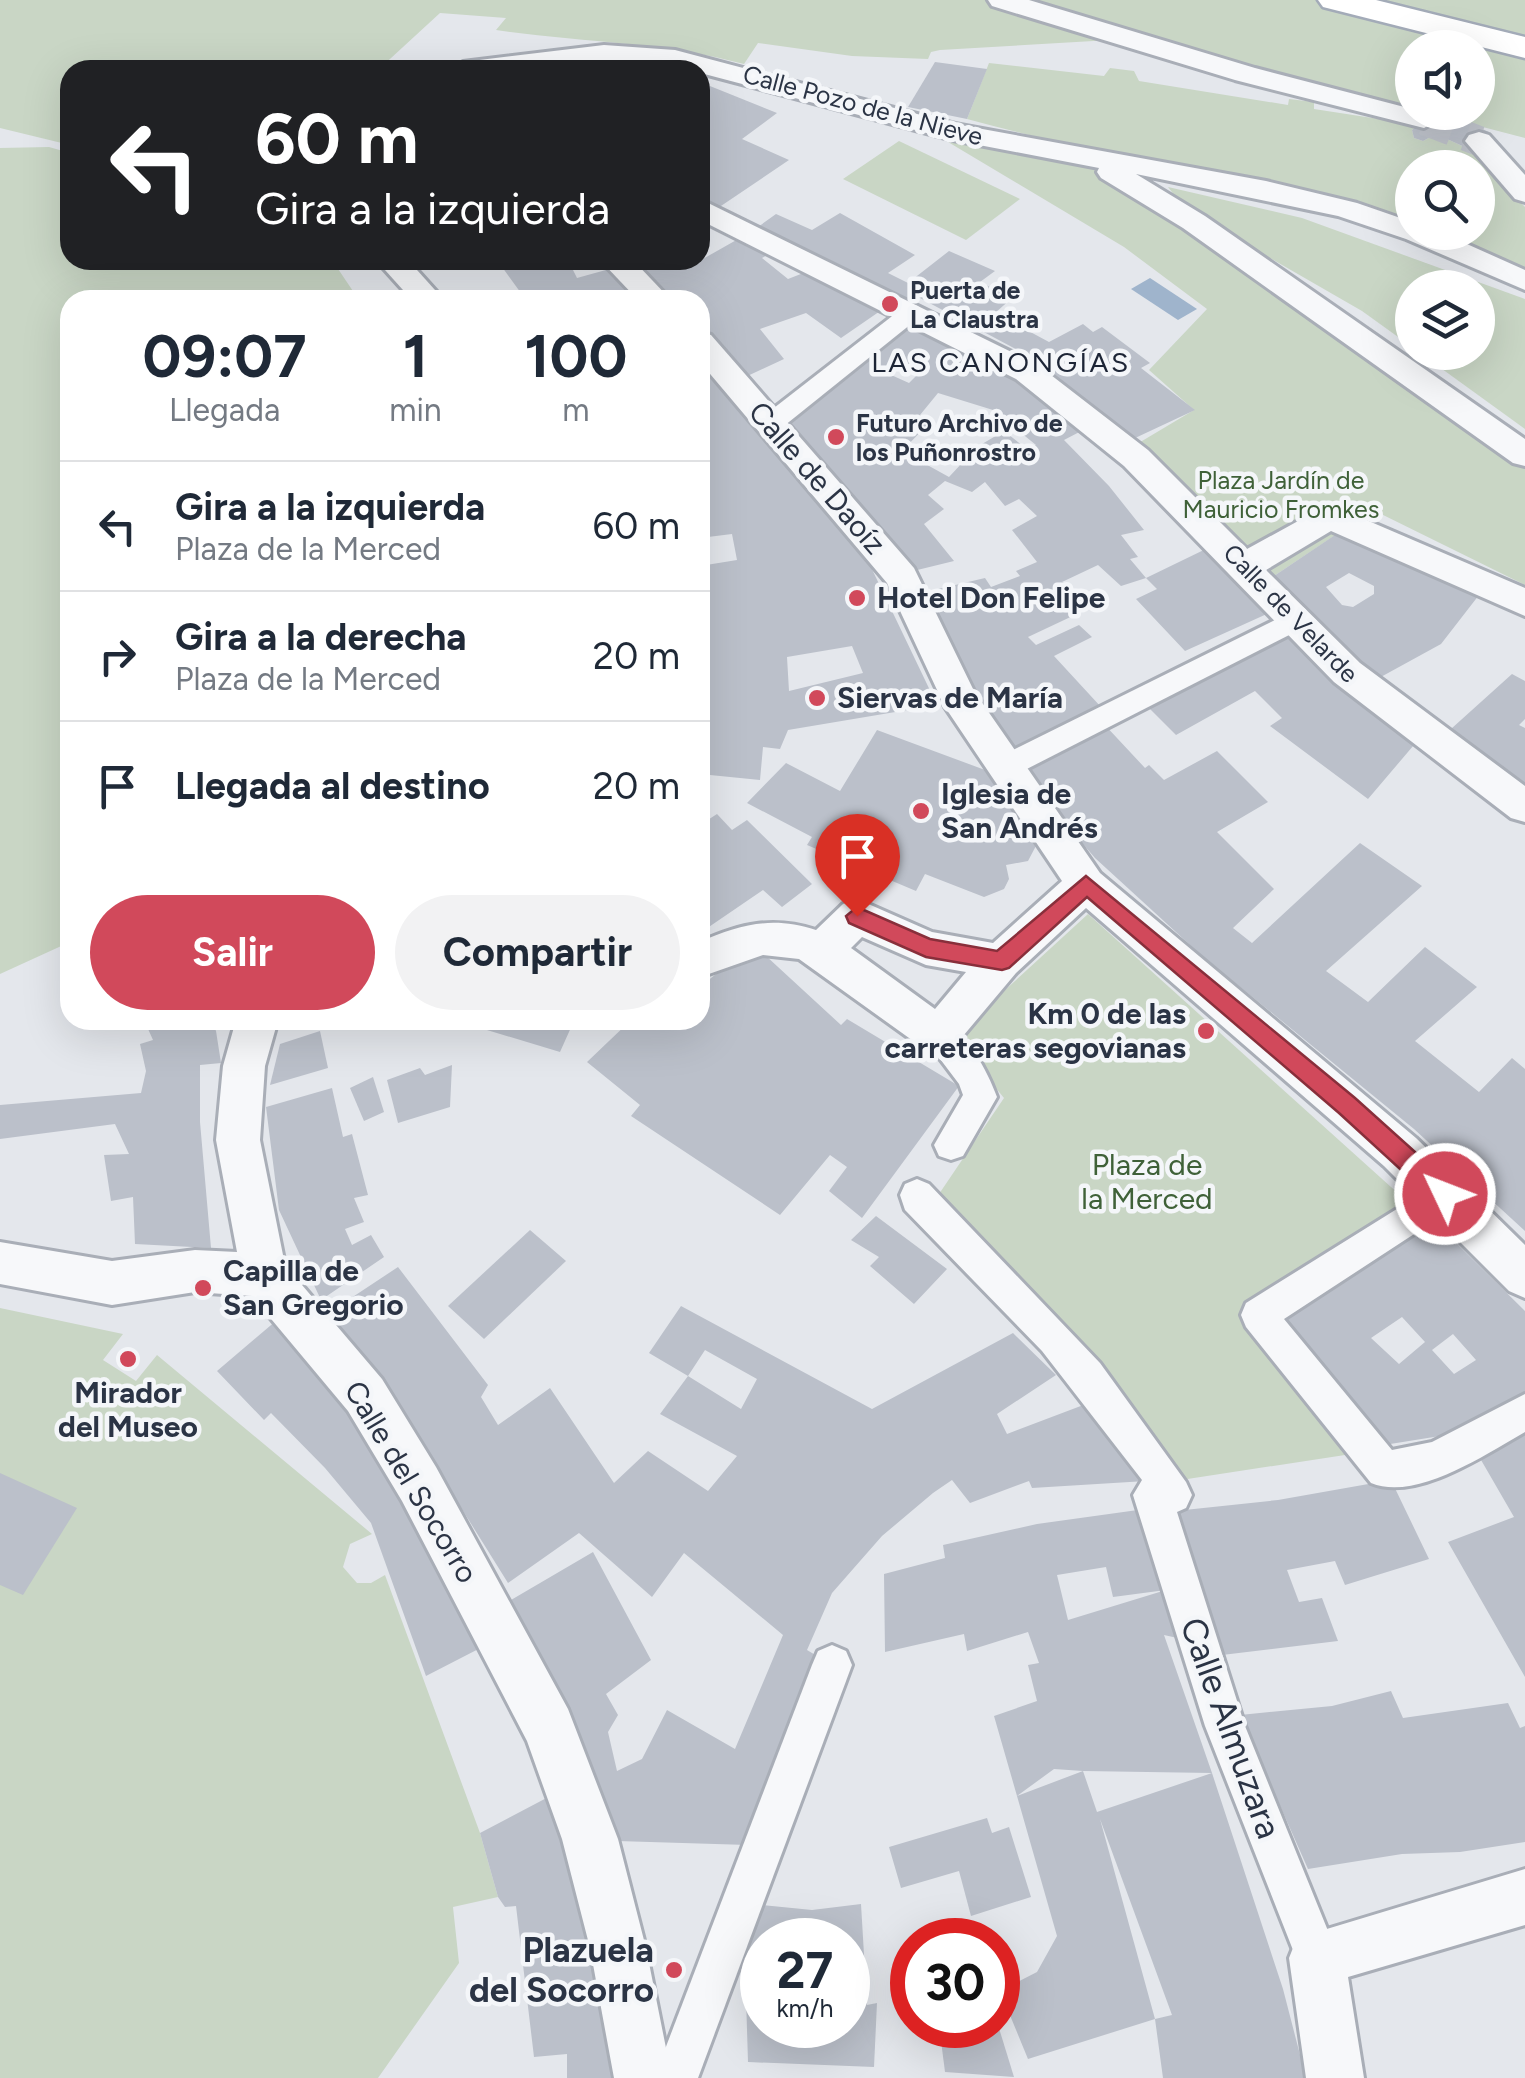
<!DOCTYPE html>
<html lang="es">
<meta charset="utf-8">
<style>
body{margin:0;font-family:Figtree,sans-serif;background:#f2f2f3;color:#1f2937;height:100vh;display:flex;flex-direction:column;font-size:38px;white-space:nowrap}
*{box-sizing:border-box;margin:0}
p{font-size:32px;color:#747a83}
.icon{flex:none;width:55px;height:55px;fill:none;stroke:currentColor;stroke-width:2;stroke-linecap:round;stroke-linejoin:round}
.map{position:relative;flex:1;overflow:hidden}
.details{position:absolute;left:60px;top:290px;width:650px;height:740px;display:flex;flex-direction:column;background:#fff;border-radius:30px;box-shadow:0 10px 40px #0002}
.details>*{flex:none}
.banner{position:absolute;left:60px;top:60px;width:650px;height:210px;border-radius:30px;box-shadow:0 10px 40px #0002;background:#202124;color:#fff;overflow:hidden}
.buttons{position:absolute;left:1395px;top:30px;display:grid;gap:20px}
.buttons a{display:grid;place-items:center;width:100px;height:100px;border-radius:50%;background:#fff;box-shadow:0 10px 40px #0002;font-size:50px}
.speed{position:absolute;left:740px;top:1918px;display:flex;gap:20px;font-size:50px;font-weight:700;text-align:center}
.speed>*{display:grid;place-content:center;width:130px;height:130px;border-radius:50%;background:#fff;box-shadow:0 10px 40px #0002;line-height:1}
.speed small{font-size:25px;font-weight:400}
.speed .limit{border:15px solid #d22;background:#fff;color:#111}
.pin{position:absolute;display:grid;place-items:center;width:85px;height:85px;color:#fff;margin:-102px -42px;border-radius:50% 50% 50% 0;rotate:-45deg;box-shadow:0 0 10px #0007}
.pin .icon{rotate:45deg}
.me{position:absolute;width:110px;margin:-55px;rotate:313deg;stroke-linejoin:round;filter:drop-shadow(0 0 8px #0008)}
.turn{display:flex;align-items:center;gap:35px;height:210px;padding:0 30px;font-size:45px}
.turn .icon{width:130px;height:130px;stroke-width:2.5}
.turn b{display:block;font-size:70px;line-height:85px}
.eta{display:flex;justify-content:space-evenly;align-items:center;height:170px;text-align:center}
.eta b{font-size:60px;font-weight:700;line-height:70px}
.cta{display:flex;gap:20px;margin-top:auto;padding:20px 30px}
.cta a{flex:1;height:115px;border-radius:60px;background:#d1495b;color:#fff;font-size:40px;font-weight:700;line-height:115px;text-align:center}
.cta a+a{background:#f2f2f3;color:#1f2937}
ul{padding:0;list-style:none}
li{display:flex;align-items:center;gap:30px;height:130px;padding:0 30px;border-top:2px solid #e0e1e3}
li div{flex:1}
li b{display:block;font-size:38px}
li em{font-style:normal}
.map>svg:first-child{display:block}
.green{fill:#c9d6c5}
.water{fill:#9fb4cc}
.building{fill:#bbc0ca;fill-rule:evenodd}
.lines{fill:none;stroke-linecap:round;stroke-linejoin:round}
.minor-tunnel{stroke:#bfc3cb;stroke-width:30;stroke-dasharray:30 15;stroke-linecap:butt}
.pedestrian-casing{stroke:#a9aeb7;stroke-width:6}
.minor-casing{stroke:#a9aeb7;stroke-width:6}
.primary-casing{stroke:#a3abb8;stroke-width:5}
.pedestrian{fill:#f7f8fa;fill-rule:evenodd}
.minor{fill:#f7f8fa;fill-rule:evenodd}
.primary{fill:#fff;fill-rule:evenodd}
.route{fill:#d1495b;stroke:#882f3b;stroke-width:2.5}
.poi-dot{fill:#d1495b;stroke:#f4f6f9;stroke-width:4}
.labels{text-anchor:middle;stroke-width:9;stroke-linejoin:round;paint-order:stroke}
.far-street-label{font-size:25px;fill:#2b3445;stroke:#f4f6f9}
.far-poi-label{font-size:25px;font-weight:bold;fill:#2b3445;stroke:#f4f6f9;text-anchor:start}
.far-park-label{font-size:25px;fill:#3f6138;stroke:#f4f6f9}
.far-neighbourhood-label{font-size:28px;letter-spacing:2.5px;fill:#1d2536;stroke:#f4f6f9}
.street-label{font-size:30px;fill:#2b3445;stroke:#f4f6f9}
.poi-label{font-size:30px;font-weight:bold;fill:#2b3445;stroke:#f4f6f9;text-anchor:start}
.park-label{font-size:30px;fill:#3f6138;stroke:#f4f6f9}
.near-street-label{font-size:35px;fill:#2b3445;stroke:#f4f6f9}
.near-poi-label{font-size:35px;font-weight:bold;fill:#2b3445;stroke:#f4f6f9;text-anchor:end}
</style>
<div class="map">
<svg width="1525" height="2078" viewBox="0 0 1525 2078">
<rect width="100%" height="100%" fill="#e4e7ec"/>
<g class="green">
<path d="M0 0H1525V138L1429 113 1478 112V48H1412V108L1145 38 940 50 931 52 928 59 852 56 758 43 744 64C664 42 579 42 496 30L506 18 440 13 378 70H70V145L0 128Z"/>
<path d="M989 63 1104 76 1110 68 1134 71 1139 81 1288 105 1289 99 1314 102V109L1418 125 1412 130 1414 138 1423 141 1436 134 1469 149 1525 207V271L1442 233 1478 232V168H1412V221C1303 178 1187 170 1073 145 1037 138 1002 128 967 119Z"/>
<path d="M938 136 1079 159 1233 253 1525 465V585L1373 510 1274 576 1137 444 1194 410 1149 370 1207 309 1124 247Z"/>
<path d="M899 141 1020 199 966 240 843 179Z"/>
<path d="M49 147 70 153V260H332L359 300H70V942L0 974V148Z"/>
<path d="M1168 187 1302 218 1525 299V429L1420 353 1478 352V288H1412V347L1362 311 1185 209Z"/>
<path d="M1088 914 1411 1205 1239 1317 1358 1453 1181 1480 1036 1298 939 1194 1004 1098 954 1037Z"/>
<path d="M0 1308 123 1334 103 1360 136 1381 157 1355 372 1534 350 1544 343 1567 357 1583H371L385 1575 480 1833 498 1897 453 1907 459 1963 378 2078H0Z"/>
</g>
<path class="water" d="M1150 278 1197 309 1178 320 1131 289Z"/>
<g class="building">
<path d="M935 62 987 69 967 119 908 107Z"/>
<path d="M700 82 777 113 742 139 789 160 715 210 700 205Z"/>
<path d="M1434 112H1444L1489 132 1469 149 1436 134 1423 141 1414 138 1412 130Z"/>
<path d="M840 213 915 255 888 273 908 283 949 251 995 271 980 282 1012 298 995 313 1049 342 1083 324 1093 332 1102 327 1150 363 1141 368 1195 410 1133 439 1027 355 920 298 907 308 886 307 841 338 806 313 760 329 784 359 741 379 700 336V300H664L622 260H689L694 264 747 234 776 250 762 258 788 279 811 270 758 227 776 214 812 230Z"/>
<path d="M497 260H568L577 278 613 268 647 300H526Z"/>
<path d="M913 320 975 351 1089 427 1064 440 1109 486 1144 530 1121 535 1138 557 1130 559 1146 578 1212 546 1269 613 1185 651 1136 599 1157 589 1146 578 1121 586 1098 565 1062 582 1070 589 1057 593 1079 613 1028 637 1036 645 1079 625 1092 637 1054 656 1101 707 1011 756 917 594 985 578 991 587 1020 576 1016 571 1037 562 1012 530 1037 516 1019 499 1005 506 985 482 972 492 945 481 928 495 944 509 924 524 954 561 905 573 779 424ZM902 362 922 370 909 383 889 374ZM938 393 993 410 1036 445 1028 450 1004 431 977 447 949 477 902 451 931 421 920 415Z"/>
<path d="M700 352 858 540 937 705 788 730 780 749 763 747 760 780 700 774V566L737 560 732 534 700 538ZM852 646 863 673 789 691 787 657Z"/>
<path d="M1338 533 1479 595 1441 644 1368 684 1274 576ZM1349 573 1374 586V594L1353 607 1342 605 1326 587Z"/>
<path d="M1283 634 1419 739 1368 799 1270 726 1282 718 1255 691 1176 735 1147 706Z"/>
<path d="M1512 674 1525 681V719L1519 725 1525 728V790L1441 738Z"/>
<path d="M1103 723 1145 768 1149 765 1164 780 1217 751 1268 802 1217 832 1274 889 1233 928 1252 943 1360 843 1422 886 1326 971 1368 1002 1425 947 1477 987 1415 1041 1479 1092 1512 1058 1525 1069V1231L1414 1129 1201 955 1095 858 1018 768Z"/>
<path d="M877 730 1004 777 1016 795 1009 808 1018 814 1038 842 1028 861 1006 865 1009 879 1004 889 984 897 925 874 916 891 807 845 812 837 747 803 786 763 840 791Z"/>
<path d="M717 814 732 830 747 820 812 884 782 907 763 890 700 933V825Z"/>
<path d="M753 944 841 1025 847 1019 959 1086 862 1218 829 1191 847 1167 830 1155 780 1215 631 1116 640 1105 587 1062 631 1020H700V987Z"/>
<path d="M144 1020H211L216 1031 221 1063 200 1065V1122L211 1248 135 1244 133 1197 111 1201 104 1155 129 1154 115 1124 0 1139V1105L141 1093 146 1071 140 1044 153 1040Z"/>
<path d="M480 1020H599L595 1029 573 1023 560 1052 477 1027Z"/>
<path d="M320 1031 328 1068 270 1085 280 1044Z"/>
<path d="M452 1065 450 1107 398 1123 387 1080 420 1068 425 1075Z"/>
<path d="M373 1077 384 1112 364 1121 350 1088Z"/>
<path d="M332 1088 343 1137 352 1134 368 1195 354 1198 364 1222 345 1229 352 1245 371 1235 384 1257 321 1300 279 1210 266 1107Z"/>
<path d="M876 1216 947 1269 914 1304 870 1266 879 1257 851 1240Z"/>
<path d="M1435 1222 1525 1311V1392L1465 1432 1384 1445 1284 1321ZM1402 1317 1425 1342 1399 1364 1371 1338ZM1453 1334 1476 1360 1454 1374 1432 1350Z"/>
<path d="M530 1230 566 1261 484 1339 448 1306Z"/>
<path d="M398 1267 488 1385 481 1397 498 1425 550 1388 614 1483 648 1451 708 1491 737 1456 660 1414 688 1376 741 1409 757 1379 705 1350 688 1376 649 1353 681 1306 872 1409 1013 1333 1056 1375 997 1414 1007 1434 1086 1404 1146 1481 1032 1488 1029 1481 970 1503 952 1480 933 1493 882 1536 832 1593 807 1650 822 1659 748 1845 617 1841 504 1604 593 1552 651 1660 606 1694 618 1715 608 1732 617 1771 642 1759 667 1710 735 1749 783 1635 684 1553 652 1597 579 1533 508 1583 435 1466 330 1312Z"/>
<path d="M277 1320 323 1365 316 1373 359 1419 494 1641 426 1676 371 1523 325 1468 271 1413 264 1420 217 1371Z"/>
<path d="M1525 1430V1677L1448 1542 1514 1517 1477 1453Z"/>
<path d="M0 1473 77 1508 23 1595 0 1585Z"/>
<path d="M1391 1480 1429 1559 1345 1585 1335 1561 1287 1570 1299 1602 1322 1598 1338 1641 1222 1655 1175 1511 1278 1500Z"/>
<path d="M1145 1509 1182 1639 1164 1635 1212 1773 1083 1771 1097 1812 1212 1773 1283 1989 1306 2078H1163L1155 2019 1172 2015 1100 1819 1155 2019 1028 2059 1000 1991 1037 1972 1057 1936 1017 1796 1083 1771 1054 1769 1017 1796 994 1716 1037 1701 1028 1665 1039 1663 1028 1632 967 1651 964 1634 885 1652 884 1574 945 1558 943 1545 1037 1524ZM1106 1567 1113 1597 1166 1590 1068 1620 1057 1575Z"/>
<path d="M1391 1691 1403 1718 1508 1703 1520 1728 1525 1726V1842L1460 1852 1402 1854 1308 1869 1240 1715 1332 1706Z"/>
<path d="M556 1793 571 1839 616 2078H567V2054L534 2057 516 1906 505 1907 498 1897 480 1833Z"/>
<path d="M987 1818 992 1833 1009 1827 1031 1897 971 1916 959 1871 901 1888 889 1847Z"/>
<path d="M752 1904 812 1910 861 1904 867 2005 877 2003 874 2067 748 2062 746 1997ZM762 1940H848V2025H762Z"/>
<path d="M939 2025H998L1014 2077 945 2072Z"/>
</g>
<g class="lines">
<path class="minor-tunnel" d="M1424 120 1479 141"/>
<defs>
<g id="pedestrian">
<path d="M908 308 920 315 916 320 779 430H761L757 424 761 418 900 310Z"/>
<path d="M1293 611 1303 614 1307 621 1303 628 1017 774 1007 777 997 774 992 766 997 758Z"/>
<path d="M938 1021C967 1031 987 1070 997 1097L963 1156 951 1160 939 1156 934 1145 963 1095 959 1084 922 1035 927 1025Z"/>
<path d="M917 1179 929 1184 1100 1363 1186 1482 1192 1495 1186 1508 1177 1512 1245 1726 1339 1958 1332 1973 1317 1980 1302 1973 1205 1726 1133 1495 1142 1480 1042 1351 905 1210 900 1195 905 1184Z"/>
<path d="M1445 1179 1457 1184 1462 1195 1457 1206 1284 1319 1392 1450 1432 1442 1525 1394V1432C1486 1454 1416 1502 1371 1483L1246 1327 1241 1315 1246 1303Z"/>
<path d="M832 1645 846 1651 852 1665 698 2078H654L812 1665 818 1651Z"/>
</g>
<g id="minor">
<path d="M988 0H1029L1255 68 1412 109V112L1434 114 1438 120 1424 128 1235 80 992 6Z"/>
<path d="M604 45 675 50 955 124 1266 181 1357 203 1412 222V232H1440L1525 270V290L1406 239 1338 216 1136 174 1205 216 1525 439V466L1513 463 1183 228 1101 178 1097 172 1099 168 953 140 674 66 604 61 531 70H449L463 62Z"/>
<path d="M1479 132 1489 135 1525 175V202L1515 199 1465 141 1469 135Z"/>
<path d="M700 199 1038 365 1148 450 1247 549 1329 504 1525 588V616L1331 531 1266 570 1360 663 1525 786V822L1511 818 1334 682 1124 466 1016 379 700 220Z"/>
<path d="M376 260H408L444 300H412Z"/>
<path d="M600 260H633L671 300H638Z"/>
<path d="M700 332 711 335 914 568 974 691 1100 873 1416 1138 1525 1245V1298L1509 1291 1384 1166 1086 908 1016 973 953 1048 938 1053 923 1048 799 959 763 955 706 975 700 973V942C740 924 773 916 816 930L843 904 857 899 932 932 993 943 1062 881 945 707 887 583 700 362ZM862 937 926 965 966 972 935 1009 851 948Z"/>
<path d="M236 1020H278L265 1066 260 1140 285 1265 382 1379 436 1467 568 1709 618 1839 646 1948 672 2078H614L590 1948 562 1839 527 1741 402 1501 348 1411 252 1296 195 1292 112 1305 0 1284V1242L112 1261 195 1250 237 1252 216 1140 223 1066Z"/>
<path d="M1525 1869V1925L1348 1977 1364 2078H1306L1289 1958 1297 1938Z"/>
</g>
<path id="primary" d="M1318 0H1376L1525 37V58L1323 7Z"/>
</defs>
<use href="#pedestrian" class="pedestrian-casing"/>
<use href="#minor" class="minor-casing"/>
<use href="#primary" class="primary-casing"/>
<use href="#pedestrian" class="pedestrian"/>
<use href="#minor" class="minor"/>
<use href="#primary" class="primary"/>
</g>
<path class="route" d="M1086 876 1355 1098 1454 1187 1457 1194 1454 1202 1445 1205 1436 1202 1339 1113 1087 897 1009 968 1002 970 926 957 849 923 846 916 857 907 930 939 997 951Z"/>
<g class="poi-dot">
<circle cx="890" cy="304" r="10"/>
<circle cx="836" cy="437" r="10"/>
<circle cx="857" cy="598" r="10"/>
<circle cx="817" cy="698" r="10"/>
<circle cx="921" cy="811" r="10"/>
<circle cx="1206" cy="1031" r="10"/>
<circle cx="203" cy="1288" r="10"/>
<circle cx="128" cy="1359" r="10"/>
<circle cx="674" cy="1970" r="10"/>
</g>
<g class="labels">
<g class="far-street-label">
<text transform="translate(863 105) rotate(15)" y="9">Calle Pozo de la Nieve</text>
<text transform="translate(1291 613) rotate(46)" y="9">Calle de Velarde</text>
</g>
<g class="far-poi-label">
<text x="910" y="299">Puerta de<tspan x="910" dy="29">La Claustra</tspan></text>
<text x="856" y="432">Futuro Archivo de<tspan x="856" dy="29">los Puñonrostro</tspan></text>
</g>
<g class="far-park-label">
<text x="1281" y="489">Plaza Jardín de<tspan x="1281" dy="29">Mauricio Fromkes</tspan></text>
</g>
<g class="far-neighbourhood-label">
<text x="1001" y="372">LAS CANONGÍAS</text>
</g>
<g class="street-label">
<text transform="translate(817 478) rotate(49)" y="10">Calle de Daoíz</text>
<text transform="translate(411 1482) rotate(59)" y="10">Calle del Socorro</text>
</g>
<g class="poi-label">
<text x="877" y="608">Hotel Don Felipe</text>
<text x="837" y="708">Siervas de María</text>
<text x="941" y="804">Iglesia de<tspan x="941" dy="34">San Andrés</tspan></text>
<text x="1186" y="1024" text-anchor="end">Km 0 de las<tspan x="1186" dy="34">carreteras segovianas</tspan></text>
<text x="223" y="1281">Capilla de<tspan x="223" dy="34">San Gregorio</tspan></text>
<text x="128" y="1403" text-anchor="middle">Mirador<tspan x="128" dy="34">del Museo</tspan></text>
</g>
<g class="park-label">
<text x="1147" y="1175">Plaza de<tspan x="1147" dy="34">la Merced</tspan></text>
</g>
<g class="near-street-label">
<text transform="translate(1231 1728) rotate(70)" y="12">Calle Almuzara</text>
</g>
<g class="near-poi-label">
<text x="654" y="1962">Plazuela<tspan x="654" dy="40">del Socorro</tspan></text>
</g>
</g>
</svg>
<div class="buttons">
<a><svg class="icon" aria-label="sound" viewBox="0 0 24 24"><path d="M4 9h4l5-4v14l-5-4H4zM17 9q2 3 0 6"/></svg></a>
<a><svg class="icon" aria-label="search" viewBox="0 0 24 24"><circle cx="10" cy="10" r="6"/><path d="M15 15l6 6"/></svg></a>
<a><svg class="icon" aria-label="layers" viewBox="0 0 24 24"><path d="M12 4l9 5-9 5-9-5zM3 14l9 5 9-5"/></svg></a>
</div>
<div class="speed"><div>27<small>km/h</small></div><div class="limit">30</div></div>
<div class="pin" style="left:857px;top:916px;background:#d93025"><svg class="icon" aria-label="arrive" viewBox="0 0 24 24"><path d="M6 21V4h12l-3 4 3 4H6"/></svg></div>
<svg class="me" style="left:1445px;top:1194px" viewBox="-20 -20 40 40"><circle r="17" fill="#d1495b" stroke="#fff" stroke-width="3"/><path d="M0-11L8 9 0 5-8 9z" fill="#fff"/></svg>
<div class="banner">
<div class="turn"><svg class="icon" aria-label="left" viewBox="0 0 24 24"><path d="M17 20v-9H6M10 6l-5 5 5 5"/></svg><div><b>60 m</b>Gira a la izquierda</div></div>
</div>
<section class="details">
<div class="eta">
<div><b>09:07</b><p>Llegada</p></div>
<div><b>1</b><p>min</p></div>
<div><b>100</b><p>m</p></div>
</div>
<ul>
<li><svg class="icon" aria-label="left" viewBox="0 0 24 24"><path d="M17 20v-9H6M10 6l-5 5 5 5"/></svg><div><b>Gira a la izquierda</b><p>Plaza de la Merced</p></div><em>60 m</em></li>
<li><svg class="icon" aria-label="right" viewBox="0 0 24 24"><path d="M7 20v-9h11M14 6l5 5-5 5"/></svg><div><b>Gira a la derecha</b><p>Plaza de la Merced</p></div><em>20 m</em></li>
<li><svg class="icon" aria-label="arrive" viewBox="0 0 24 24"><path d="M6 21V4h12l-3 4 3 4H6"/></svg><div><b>Llegada al destino</b></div><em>20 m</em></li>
</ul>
<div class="cta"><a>Salir</a><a>Compartir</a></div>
</section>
</div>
